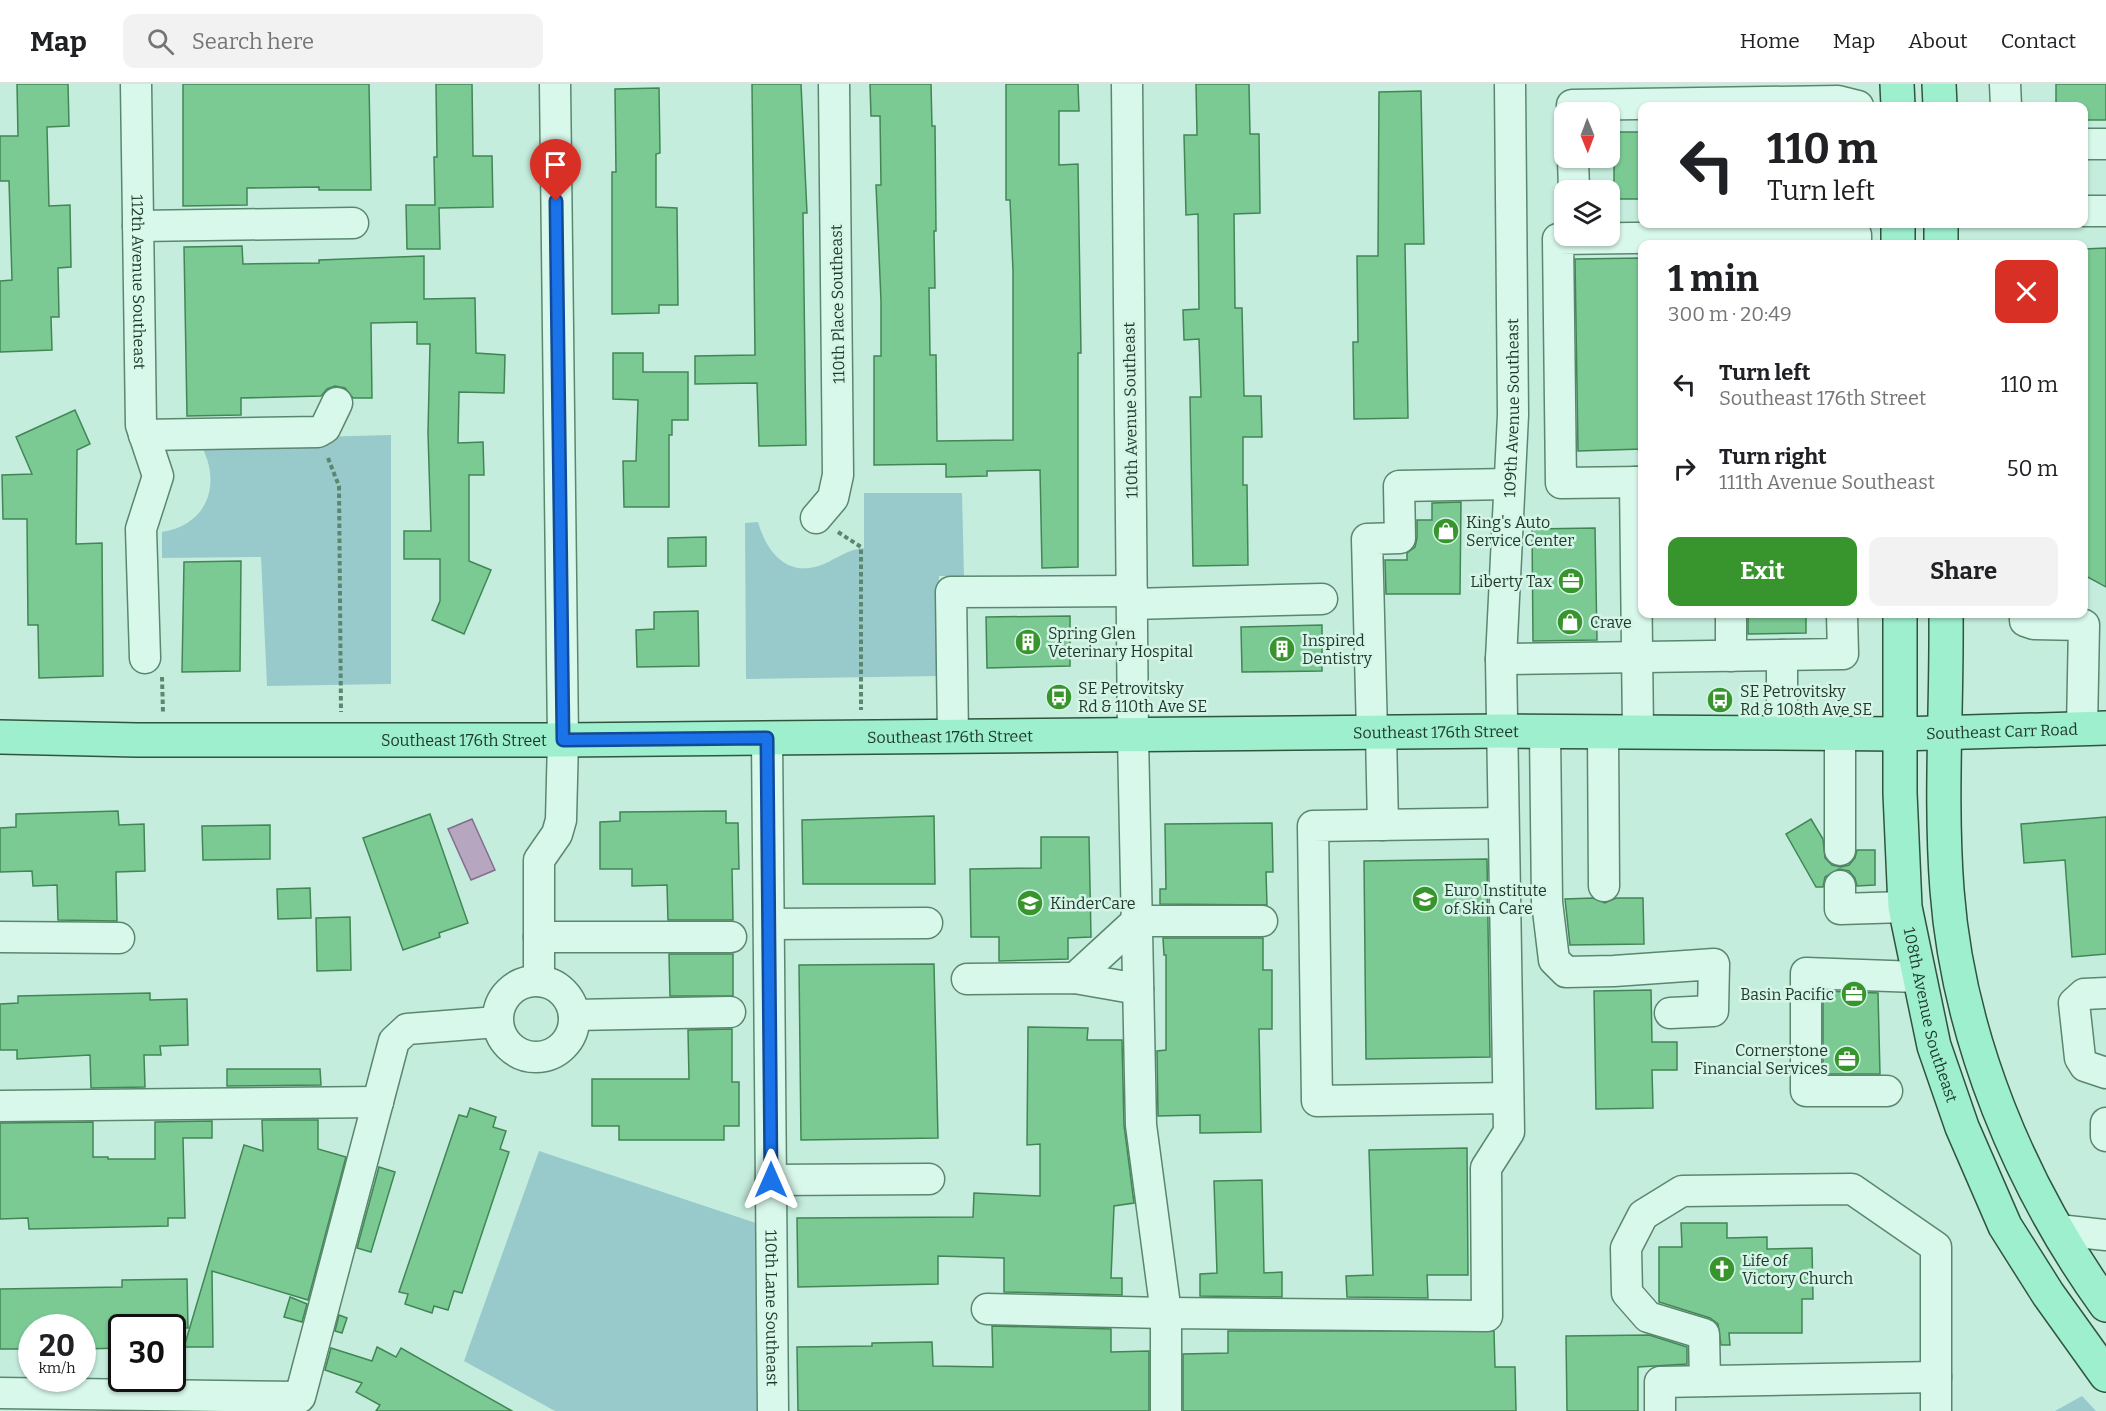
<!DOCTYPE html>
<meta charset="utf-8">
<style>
body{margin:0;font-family:Bitter,serif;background:#f2f2f2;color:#202124;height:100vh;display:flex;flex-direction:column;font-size:22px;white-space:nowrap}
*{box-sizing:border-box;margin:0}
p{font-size:20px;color:#757577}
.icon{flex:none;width:33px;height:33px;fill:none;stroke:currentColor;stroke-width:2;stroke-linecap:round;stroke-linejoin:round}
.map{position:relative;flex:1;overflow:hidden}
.drawer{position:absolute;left:1638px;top:156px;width:450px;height:378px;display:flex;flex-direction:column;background:#fff;border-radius:12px;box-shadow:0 2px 4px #0004}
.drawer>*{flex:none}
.guide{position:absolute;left:1638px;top:18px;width:450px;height:126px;border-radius:12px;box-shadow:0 2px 4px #0004;background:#fff;color:#202124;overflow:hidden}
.needle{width:39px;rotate:179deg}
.fabs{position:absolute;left:1554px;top:18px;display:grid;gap:12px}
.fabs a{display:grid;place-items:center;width:66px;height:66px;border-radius:12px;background:#fff;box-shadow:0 2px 4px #0004;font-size:30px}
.speed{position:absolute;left:18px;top:1230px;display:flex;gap:12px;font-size:30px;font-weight:700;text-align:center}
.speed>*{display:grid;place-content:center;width:78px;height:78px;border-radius:50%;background:#fff;box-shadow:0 2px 4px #0004;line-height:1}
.speed small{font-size:15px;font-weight:400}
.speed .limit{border:3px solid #111;border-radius:9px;background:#fff;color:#111}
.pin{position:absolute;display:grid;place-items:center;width:51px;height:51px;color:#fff;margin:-62px -26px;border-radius:50% 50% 50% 0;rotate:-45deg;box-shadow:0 0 6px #0007}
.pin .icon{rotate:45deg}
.me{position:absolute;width:66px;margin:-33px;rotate:0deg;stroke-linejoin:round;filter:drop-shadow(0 0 4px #0008)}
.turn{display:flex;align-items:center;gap:21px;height:126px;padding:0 30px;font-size:27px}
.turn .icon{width:78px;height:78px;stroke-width:2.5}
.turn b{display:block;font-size:42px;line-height:51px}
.round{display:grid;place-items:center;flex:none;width:63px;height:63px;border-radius:12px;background:#f2f2f2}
.headline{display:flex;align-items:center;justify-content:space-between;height:102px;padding:0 30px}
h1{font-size:36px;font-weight:700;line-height:45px}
.primary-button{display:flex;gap:12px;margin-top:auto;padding:12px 30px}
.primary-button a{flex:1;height:69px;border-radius:12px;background:#38952d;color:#fff;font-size:24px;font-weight:700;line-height:69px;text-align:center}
.primary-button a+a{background:#f2f2f2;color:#202124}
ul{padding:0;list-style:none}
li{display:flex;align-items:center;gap:18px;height:84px;padding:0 30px}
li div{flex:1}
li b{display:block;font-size:22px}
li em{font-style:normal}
header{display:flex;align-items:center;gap:36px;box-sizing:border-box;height:84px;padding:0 30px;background:#fff;border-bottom:2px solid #e0e0e0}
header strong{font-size:28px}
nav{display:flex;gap:33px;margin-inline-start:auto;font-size:21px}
.search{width:420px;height:54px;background:#f2f2f2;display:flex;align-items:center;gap:15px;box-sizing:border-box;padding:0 21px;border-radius:12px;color:#757577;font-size:22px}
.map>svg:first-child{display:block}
.green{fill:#99cacb}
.water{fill:#b6a6c0;stroke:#836d8f;stroke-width:1.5}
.building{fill:#7bca94;stroke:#428656;stroke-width:1.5}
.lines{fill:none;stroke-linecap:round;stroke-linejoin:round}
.minor-casing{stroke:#5b876e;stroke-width:33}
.major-casing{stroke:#2f553d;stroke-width:36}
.path{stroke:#5b876e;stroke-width:4;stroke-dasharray:4.5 3;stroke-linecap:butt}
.minor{stroke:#d8f8eb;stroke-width:30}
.major{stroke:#9eefce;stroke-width:33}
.route-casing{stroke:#114b97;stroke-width:15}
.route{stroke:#1a73e8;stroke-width:10}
.labels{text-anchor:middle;stroke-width:5;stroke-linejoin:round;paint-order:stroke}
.street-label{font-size:16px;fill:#1f3828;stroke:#d4f5e8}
.poi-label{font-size:16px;fill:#1f3828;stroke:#d4f5e8;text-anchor:start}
</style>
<header>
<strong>Map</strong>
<div class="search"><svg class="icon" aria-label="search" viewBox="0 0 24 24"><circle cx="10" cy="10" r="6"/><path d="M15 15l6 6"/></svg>Search here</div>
<nav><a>Home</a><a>Map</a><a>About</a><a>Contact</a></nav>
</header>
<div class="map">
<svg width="2106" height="1327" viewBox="0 0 2106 1327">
<rect width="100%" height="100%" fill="#c5eddd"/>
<g class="green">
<path d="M391 351V600L267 602 261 473 162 474V448C206 441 221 403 203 365L313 363V353Z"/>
<path d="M864 409H962L964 492H939V592L746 595 745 439 758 438C767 469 788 495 824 480 839 473 847 466 864 464Z"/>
<path d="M539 1067 756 1139 758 1327H555L464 1277Z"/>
<path d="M2082 1312 2096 1327H2055Z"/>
</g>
<path class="water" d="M472 735 495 786 471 796 448 745Z"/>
<g class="building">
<path d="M17 0H68L69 42 47 43 49 122 70 121 71 183 58 184 59 233H51L52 266 0 268V197L12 196 9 97H0V52H18Z"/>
<path d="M183 0H369L371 106H319V103L247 104V121L183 122Z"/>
<path d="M436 0H472L473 72H492L493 123 439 124 440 165H407L406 121H435L434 73H437Z"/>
<path d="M752 0H801L807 129H803L806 361 759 362 757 299 695 300V272L755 271Z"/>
<path d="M870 0H931L932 42H935L936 147H934L935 204H929L930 271H936L937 357 1013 356V187L1010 116H1006V0H1078L1079 27H1059V81L1078 80 1081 269H1078V483L1042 484 1040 386 987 387V392L946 393V380L874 381V272H881V217L876 101H881L880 32H871Z"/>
<path d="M1196 0H1249L1250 50H1259L1260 129 1234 130 1235 224H1242L1244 312H1261L1262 353H1243V401H1247L1248 481 1193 482 1190 313H1201L1199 255 1184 256 1183 226 1199 225 1198 130 1186 131 1184 51H1197Z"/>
<path d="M2056 0H2106V36H2084V22H2056Z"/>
<path d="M659 4 660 69 656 70V123L677 124 678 221H659V229L612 230V88H616L615 5Z"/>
<path d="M1421 7 1424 160H1405L1408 334 1354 335 1353 258H1358L1357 172H1378L1379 8Z"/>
<rect x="1614" y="48" width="28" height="67"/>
<path d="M242 162 243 180 319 179V176L424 172V215L475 214 476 269 505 271 504 309 459 308 458 359 483 358 484 391H469V477L491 486 464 550 432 536 440 517V475H404V447H431L428 349 430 260H417V238L371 239 372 314H353L345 304 335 302 327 305 321 312 241 314V331L187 332 184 163Z"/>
<path d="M2106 164V503L2084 491V165Z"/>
<path d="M1642 174V365L1578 367 1575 175Z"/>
<path d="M613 269H643V288H688V336H672V351H669V423H624L623 377H636L638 316 613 315Z"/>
<path d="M75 326 90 360 77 366 76 460 102 459 103 592 39 594 38 541H28L27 435H3L2 391 32 390 16 353Z"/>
<path d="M1461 418 1460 510H1386L1385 476H1407V469L1415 463 1417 454V436H1432V419Z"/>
<path d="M1595 444 1597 556 1533 557 1532 445Z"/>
<path d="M706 453V482L668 483V454Z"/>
<path d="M241 477 240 587 182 588 184 478Z"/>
<path d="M698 527 699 582 637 583 636 546 654 545V528Z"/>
<path d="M1748 530H1806V549L1748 550Z"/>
<path d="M1070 532V582L987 584 986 533Z"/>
<path d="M1322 541V587L1242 588 1241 543Z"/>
<path d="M118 727 119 741 144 740 145 787 116 788 117 837 58 836 57 801 33 802 32 787 0 788V744L16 743V730Z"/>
<path d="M726 727V739H738L739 785H732L733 836H668L667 801 632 802V785H600V738L620 737V728Z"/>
<path d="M430 730 468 839 439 849 440 853 403 866 363 754Z"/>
<path d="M934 732 935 800H803L802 736Z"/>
<path d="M2106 733V870L2072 873 2065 776 2024 779 2021 740Z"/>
<path d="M1811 735 1823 755 1825 774 1832 781 1841 783 1849 781 1855 774 1857 766H1875V801L1857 802 1855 794 1849 787 1839 785 1825 793 1823 803H1816L1786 750Z"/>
<path d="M1272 739 1273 788H1266L1267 821 1160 820V805H1166L1165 740Z"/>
<path d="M270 741V775L203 776 202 742Z"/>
<path d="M1041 753H1089L1091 853 1068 854V875L999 877V853H971L970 785 1041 784Z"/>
<path d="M1487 775 1490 973 1366 975 1364 777Z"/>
<path d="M310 804 311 834 278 835 277 805Z"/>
<path d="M1593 814 1605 819 1616 814H1643L1644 860 1570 861 1565 815Z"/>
<path d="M350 833 351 886 317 887 316 834Z"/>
<path d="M1163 854H1263V886H1272V945H1259L1261 1048 1200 1049V1031L1158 1032 1157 967 1166 966V871H1164Z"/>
<path d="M669 870H733V912H670Z"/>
<path d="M934 880 938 1054 801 1056 799 881Z"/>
<path d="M1651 906 1652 958H1677V986H1652L1653 1024 1596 1025 1594 907Z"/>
<path d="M1823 907 1878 909 1880 990H1823Z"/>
<path d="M150 909V916L187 915 188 961 160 962 161 971H144L145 1003 91 1004 90 971 17 975V966H0V920L18 919V912Z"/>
<path d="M1028 943 1088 944 1087 956H1122L1124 1041 1134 1119 1114 1122 1111 1194H1122V1211L1004 1208V1174L938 1172V1200L798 1203 797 1134 973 1133 974 1109 1040 1112V1060L1027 1061Z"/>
<path d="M732 945V998H739V1042H724V1056H619V1042H592V995H689L688 946Z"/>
<path d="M227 985H320L321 1001 227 1002Z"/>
<path d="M470 1024 496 1033 493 1043 506 1047 500 1065 509 1068 462 1209 454 1207 448 1226 434 1222 432 1229 405 1220 408 1210 399 1208 459 1031 467 1033Z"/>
<path d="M262 1036H318V1065L346 1073 308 1216 212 1187 213 1263H184L244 1061 263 1067Z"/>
<path d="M212 1037V1054H183L185 1134H168V1142L29 1145 28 1134 0 1135V1039L93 1038V1073H108V1075H155V1038Z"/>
<path d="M1467 1064 1468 1191H1427L1428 1214 1347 1213 1346 1192 1373 1191 1369 1066Z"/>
<path d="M379 1083 395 1088 371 1168 357 1164Z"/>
<path d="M1262 1096 1264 1189 1282 1188V1213L1200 1212V1190L1217 1189 1214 1097Z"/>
<path d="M1681 1139H1727V1154L1767 1153V1165L1812 1164 1813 1215H1802V1249H1729L1730 1261H1721L1718 1240 1710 1234 1659 1218V1163H1682Z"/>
<path d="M187 1195 188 1244H122V1264L82 1265V1244H32V1256H27V1265H0V1205L122 1203V1196Z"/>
<path d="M290 1213 307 1220 302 1238 284 1233Z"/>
<path d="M339 1231 347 1234 342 1249 335 1247Z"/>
<path d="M992 1242 1111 1245V1268L1149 1267V1327H798L797 1263 872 1262V1259L932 1258 933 1282 993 1283Z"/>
<path d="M1228 1247H1494L1495 1283H1515L1516 1327H1183V1270L1228 1269Z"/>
<path d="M1649 1251 1687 1263V1280L1638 1283V1327H1567L1566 1252Z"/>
<path d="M377 1263 396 1273 401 1264 512 1327H376L380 1321 356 1308 362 1299 325 1286 331 1264 372 1277Z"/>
</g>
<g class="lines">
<defs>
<g id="minor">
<path id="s1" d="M136 0 141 341 158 392 141 445 145 574"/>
<path d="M2005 0 2006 22"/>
<path d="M1573 28 1572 21 1838 17 1858 22"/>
<path d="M2084 60H2106"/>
<path d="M1573 74 1574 106"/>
<path d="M2084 127H2106"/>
<path d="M138 142 353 139"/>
<path d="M144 351 318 348 325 344 337 319"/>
<path d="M1635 398 1638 648"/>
<path d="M1642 398 1561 399 1558 155 1856 151V160"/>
<path d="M816 434 833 414 838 391 834 0"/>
<path d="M1132 520 1322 515"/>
<path d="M2025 530V537L2034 540 2084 541 2082 645"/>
<path d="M1782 571V649"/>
<path d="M1731 572V530"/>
<path d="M1501 575 1843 570 1842 530"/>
<path d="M1545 648 1547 818 1554 876 1566 888 1614 887 1714 880 1713 927 1670 929"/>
<path d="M1603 648 1604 802"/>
<path d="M1372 649 1367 455 1400 454 1399 402 1509 400"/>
<path d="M1381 649 1383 741"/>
<path d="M953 653 951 508 1132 507"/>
<path id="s2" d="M767 654 773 1327"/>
<path d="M1503 739 1313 742 1317 1017 1508 1014"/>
<path d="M1840 766V649"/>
<path d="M1840 802V825L1905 823"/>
<path d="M769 840 927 839"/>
<path d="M0 853 119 854"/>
<path d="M539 853H731"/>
<path d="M1075 894 1137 837H1262"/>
<path d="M967 895 1075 894 1138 905"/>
<circle cx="536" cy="935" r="38"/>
<path d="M539 897V776L557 750 561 736 563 656 555 0"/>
<path d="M2106 909 2084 910 2074 919 2080 974 2085 982 2106 989"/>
<path d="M574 931 730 928"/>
<path d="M1887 1007H1806V889L1918 893"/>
<path d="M0 1022 378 1018"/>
<path d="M2106 1039V1052"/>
<path d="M771 1096 929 1095"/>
<path d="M2058 1146 2106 1151"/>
<path d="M987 1225 1166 1229 1141 1041 1133 652 1127 0"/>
<path d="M1705 1297 1704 1250 1648 1233 1627 1209 1626 1164 1643 1131 1682 1107 1852 1105 1936 1163V1327"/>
<path d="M0 1309 300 1313 394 957 407 945 497 938"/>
<path id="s3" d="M1166 1327V1229L1487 1232 1486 1084 1509 1048 1501 575 1513 331 1510 0"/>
<path d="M1660 1327V1298L1936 1293"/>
</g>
<g id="major">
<path d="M1897 0 1898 22"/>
<path d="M1939 0 1940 22"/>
<path d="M1898 140V160"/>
<path d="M1941 140V160"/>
<path id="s4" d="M1900 530V709L1905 823 1934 962 1962 1043 2005 1142 2048 1210 2106 1291"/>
<path d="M1946 530C1947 622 1940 714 1947 806 1958 953 2020 1102 2106 1221"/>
<path id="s5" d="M0 653 137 656H563L1501 647 1900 650 2106 644"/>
</g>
</defs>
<use href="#minor" class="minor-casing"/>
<use href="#major" class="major-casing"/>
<g class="path">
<path d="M328 374 339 402 341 628"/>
<path d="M838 448 861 463V626"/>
<path d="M162 593 163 628"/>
</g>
<use href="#minor" class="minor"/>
<use href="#major" class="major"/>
</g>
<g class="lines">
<defs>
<path id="route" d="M556 117 563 656 767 654 771 1096"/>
</defs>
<use href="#route" class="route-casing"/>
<use href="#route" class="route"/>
</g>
<defs>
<symbol id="shop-disc" viewBox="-11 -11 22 22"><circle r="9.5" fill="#38952d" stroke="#d4f5e8"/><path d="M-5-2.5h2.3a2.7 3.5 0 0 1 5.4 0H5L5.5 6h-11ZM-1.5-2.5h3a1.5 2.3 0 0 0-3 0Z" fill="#fff"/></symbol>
<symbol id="office-disc" viewBox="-11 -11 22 22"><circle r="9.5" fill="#38952d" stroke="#d4f5e8"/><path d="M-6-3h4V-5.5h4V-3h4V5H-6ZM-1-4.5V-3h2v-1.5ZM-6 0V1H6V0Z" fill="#fff"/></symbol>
<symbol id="building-disc" viewBox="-11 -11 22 22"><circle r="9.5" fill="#38952d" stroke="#d4f5e8"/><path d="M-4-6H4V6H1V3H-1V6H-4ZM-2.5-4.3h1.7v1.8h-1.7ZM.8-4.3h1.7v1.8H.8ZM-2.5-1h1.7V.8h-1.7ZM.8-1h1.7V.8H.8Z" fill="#fff"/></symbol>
<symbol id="bus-disc" viewBox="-11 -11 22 22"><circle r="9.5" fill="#38952d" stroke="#d4f5e8"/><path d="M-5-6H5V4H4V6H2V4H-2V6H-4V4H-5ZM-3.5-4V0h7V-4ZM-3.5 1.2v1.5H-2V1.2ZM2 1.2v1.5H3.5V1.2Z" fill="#fff"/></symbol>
<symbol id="school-disc" viewBox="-11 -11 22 22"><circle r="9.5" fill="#38952d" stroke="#d4f5e8"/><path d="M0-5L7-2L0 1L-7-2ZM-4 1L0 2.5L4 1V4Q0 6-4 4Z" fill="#fff"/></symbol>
<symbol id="church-disc" viewBox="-11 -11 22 22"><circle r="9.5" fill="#38952d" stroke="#d4f5e8"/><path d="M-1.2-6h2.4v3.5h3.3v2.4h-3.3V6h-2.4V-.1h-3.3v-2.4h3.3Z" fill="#fff"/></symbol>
</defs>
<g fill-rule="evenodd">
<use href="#shop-disc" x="1431" y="432" width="30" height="30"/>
<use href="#office-disc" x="1556" y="482" width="30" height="30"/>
<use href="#shop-disc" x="1555" y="523" width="30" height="30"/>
<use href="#building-disc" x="1013" y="543" width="30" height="30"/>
<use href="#building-disc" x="1267" y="550" width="30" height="30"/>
<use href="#bus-disc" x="1044" y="598" width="30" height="30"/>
<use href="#bus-disc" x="1705" y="601" width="30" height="30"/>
<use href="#school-disc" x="1410" y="800" width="30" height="30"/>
<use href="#school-disc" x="1015" y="804" width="30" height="30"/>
<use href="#office-disc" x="1839" y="895" width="30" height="30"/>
<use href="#office-disc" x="1832" y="960" width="30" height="30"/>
<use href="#church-disc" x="1707" y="1170" width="30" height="30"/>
</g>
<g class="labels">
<g class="street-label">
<text dy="6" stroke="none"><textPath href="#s1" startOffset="198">112th Avenue Southeast</textPath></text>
<text transform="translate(837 220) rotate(-91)" y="6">110th Place Southeast</text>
<text dy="6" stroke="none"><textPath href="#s3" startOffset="1334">109th Avenue Southeast</textPath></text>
<text transform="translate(1130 326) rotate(-91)" y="6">110th Avenue Southeast</text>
<text dy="6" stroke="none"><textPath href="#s5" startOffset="2002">Southeast Carr Road</textPath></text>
<text dy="6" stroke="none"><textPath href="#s5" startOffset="1436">Southeast 176th Street</textPath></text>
<text dy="6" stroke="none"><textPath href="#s5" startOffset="950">Southeast 176th Street</textPath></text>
<text dy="6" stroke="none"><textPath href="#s5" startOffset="464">Southeast 176th Street</textPath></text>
<text dy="6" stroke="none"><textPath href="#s4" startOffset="404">108th Avenue Southeast</textPath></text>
<text dy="6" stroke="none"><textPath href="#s2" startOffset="570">110th Lane Southeast</textPath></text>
</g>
<g class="poi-label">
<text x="1466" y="444">King's Auto<tspan x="1466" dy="18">Service Center</tspan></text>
<text x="1552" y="503" text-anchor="end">Liberty Tax</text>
<text x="1590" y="544">Crave</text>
<text x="1048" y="555">Spring Glen<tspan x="1048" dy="18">Veterinary Hospital</tspan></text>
<text x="1302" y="562">Inspired<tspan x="1302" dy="18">Dentistry</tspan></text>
<text x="1078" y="610">SE Petrovitsky<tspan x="1078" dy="18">Rd &amp; 110th Ave SE</tspan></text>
<text x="1740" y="613">SE Petrovitsky<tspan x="1740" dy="18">Rd &amp; 108th Ave SE</tspan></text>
<text x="1444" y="812">Euro Institute<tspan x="1444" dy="18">of Skin Care</tspan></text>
<text x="1050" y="825">KinderCare</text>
<text x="1834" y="916" text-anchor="end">Basin Pacific</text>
<text x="1828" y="972" text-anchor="end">Cornerstone<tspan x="1828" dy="18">Financial Services</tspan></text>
<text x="1742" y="1182">Life of<tspan x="1742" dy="18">Victory Church</tspan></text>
</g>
</g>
</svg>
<div class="fabs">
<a><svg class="needle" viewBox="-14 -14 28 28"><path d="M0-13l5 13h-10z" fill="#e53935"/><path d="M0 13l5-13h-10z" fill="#757577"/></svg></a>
<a><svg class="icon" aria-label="layers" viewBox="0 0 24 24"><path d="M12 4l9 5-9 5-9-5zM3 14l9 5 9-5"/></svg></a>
</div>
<div class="speed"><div>20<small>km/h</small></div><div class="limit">30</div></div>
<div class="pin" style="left:556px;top:117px;background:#d93025"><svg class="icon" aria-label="arrive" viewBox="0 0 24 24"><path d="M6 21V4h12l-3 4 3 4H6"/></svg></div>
<svg class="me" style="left:771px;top:1096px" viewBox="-20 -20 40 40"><path d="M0-17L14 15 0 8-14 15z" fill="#1a73e8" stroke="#fff" stroke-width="4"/></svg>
<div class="guide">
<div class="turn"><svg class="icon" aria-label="left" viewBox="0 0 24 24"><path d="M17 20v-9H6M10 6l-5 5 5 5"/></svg><div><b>110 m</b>Turn left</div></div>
</div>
<section class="drawer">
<div class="headline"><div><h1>1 min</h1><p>300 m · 20:49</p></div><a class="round" style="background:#d93025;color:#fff"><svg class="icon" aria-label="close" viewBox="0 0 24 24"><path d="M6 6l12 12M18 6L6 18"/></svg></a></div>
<ul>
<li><svg class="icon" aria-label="left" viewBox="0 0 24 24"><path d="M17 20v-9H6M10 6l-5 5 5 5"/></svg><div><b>Turn left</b><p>Southeast 176th Street</p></div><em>110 m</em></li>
<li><svg class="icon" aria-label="right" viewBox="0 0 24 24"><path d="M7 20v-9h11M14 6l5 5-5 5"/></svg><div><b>Turn right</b><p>111th Avenue Southeast</p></div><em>50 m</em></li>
</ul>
<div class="primary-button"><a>Exit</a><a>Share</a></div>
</section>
</div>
